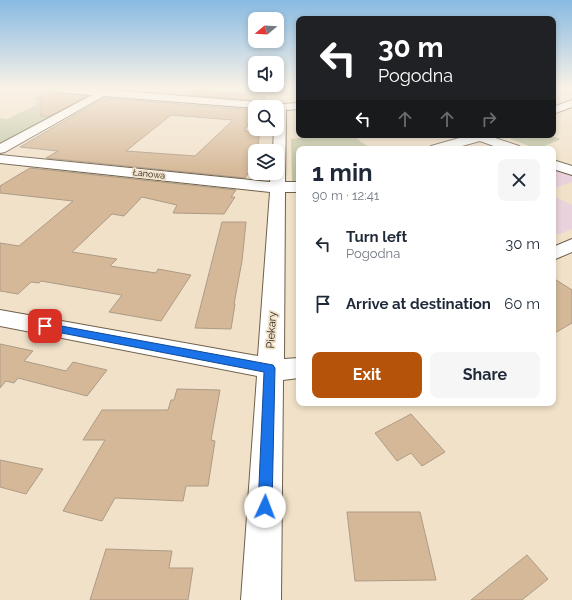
<!DOCTYPE html>
<meta charset="utf-8">
<style>
body{margin:0;font-family:Raleway,sans-serif;background:#f6f6f7;color:#1f2937;height:100vh;display:flex;flex-direction:column;font-size:15px;white-space:nowrap}
*{box-sizing:border-box;margin:0}
p{font-size:13px;color:#747a83}
.icon{flex:none;width:22px;height:22px;fill:none;stroke:currentColor;stroke-width:2;stroke-linecap:round;stroke-linejoin:round}
.map{position:relative;flex:1;overflow:hidden}
.sheet{position:absolute;left:296px;top:146px;width:260px;height:260px;display:flex;flex-direction:column;background:#fff;border-radius:8px;box-shadow:0 2px 6px #0003}
.sheet>*{flex:none}
.banner{position:absolute;left:296px;top:16px;width:260px;height:122px;border-radius:8px;box-shadow:0 2px 6px #0003;background:#202124;color:#fff;overflow:hidden}
.needle{width:26px;rotate:252deg}
.buttons{position:absolute;left:248px;top:12px;display:grid;gap:8px}
.buttons a{display:grid;place-items:center;width:36px;height:36px;border-radius:8px;background:#fff;box-shadow:0 2px 6px #0003;font-size:20px}
.pin{position:absolute;display:grid;place-items:center;width:34px;height:34px;color:#fff;margin:-17px;border-radius:8px;box-shadow:0 2px 6px #0006}
.me{position:absolute;width:44px;margin:-22px;rotate:2deg;stroke-linejoin:round;filter:drop-shadow(0 0 3px #0008)}
.turn{display:flex;align-items:center;gap:14px;height:84px;padding:0 16px;font-size:18px}
.turn .icon{width:52px;height:52px;stroke-width:2.5}
.turn b{display:block;font-size:28px;line-height:34px}
.lanes{display:flex;align-items:center;height:38px;padding:0 16px;background:#0003;justify-content:center;gap:20px;direction:ltr}
.lanes .off{opacity:.35}
.round{display:grid;place-items:center;flex:none;width:42px;height:42px;border-radius:8px;background:#f6f6f7}
.summary{display:flex;align-items:center;justify-content:space-between;height:68px;padding:0 16px}
h1{font-size:24px;font-weight:700;line-height:30px}
.action{display:flex;gap:8px;margin-top:auto;padding:8px 16px}
.action a{flex:1;height:46px;border-radius:8px;background:#b45309;color:#fff;font-size:16px;font-weight:700;line-height:46px;text-align:center}
.action a+a{background:#f6f6f7;color:#1f2937}
ul{padding:0;list-style:none}
li{display:flex;align-items:center;gap:12px;height:60px;padding:0 16px}
li div{flex:1}
li b{display:block;font-size:15px}
li em{font-style:normal}
.map>svg:first-child{display:block}
.commercial{fill:#e9d2dc}
.green{fill:#c2c6a4}
.building{fill:#d5b897;stroke:#ad9b87;fill-rule:evenodd}
.lines{fill:none;stroke-linecap:round;stroke-linejoin:round}
.minor-casing{stroke:#6e604b;stroke-width:2}
.minor{fill:#fff;fill-rule:evenodd}
.route{fill:#1a73e8;stroke:#114b97}
.labels{text-anchor:middle;stroke-width:3.5;stroke-linejoin:round;paint-order:stroke}
.far-street-label{font-size:9px;fill:#2e281f;stroke:#f1e1c9}
.street-label{font-size:11px;fill:#2e281f;stroke:#f1e1c9}
</style>
<div class="map">
<svg width="572" height="600" viewBox="0 0 572 600">
<rect width="100%" height="100%" fill="#f1e1c9"/>
<g class="commercial">
<path d="M553 168 572 175V182L553 189Z"/>
<path d="M553 196 572 205V229L560 234 553 233Z"/>
</g>
<g class="green">
<path d="M48 92 93 95 0 145V118L7 119 38 104 33 103 38 100H30Z"/>
<path d="M337 135H354L361 142 373 149H299V182H292L291 139Z"/>
<path d="M522 135H548L561 139 538 149 510 139Z"/>
</g>
<g class="building">
<path d="M42 89H52L58 93 87 96 48 117 41 116Z"/>
<path d="M194 90 259 95 266 96 263 101 188 95Z"/>
<path d="M104 98 255 110V114L244 131H260L257 151H255V163L245 178 46 158 58 151 20 147ZM171 115 233 120 195 156 126 151Z"/>
<path d="M30 168 236 190 231 197H235L224 214 173 213 177 205 142 197 124 216 112 214 72 252 117 259 110 266 156 273 158 269 191 275 161 321 109 312 122 295 41 281 39 283 31 282 18 294 0 291V243L19 246 73 201 0 193V186Z"/>
<path d="M222 222H246L242 261 234 304H235L231 329 195 328Z"/>
<path d="M553 278 572 290V323L553 334Z"/>
<path d="M0 344 33 351 24 361 66 371 73 362 107 370 87 396 18 378 14 383 6 381 0 388Z"/>
<path d="M177 389 220 390 211 440 215 441 208 486H186L183 501 115 498 102 521 63 511 105 440H83L102 410H168L171 400H174Z"/>
<path d="M411 414 445 452 422 466 411 453 397 461 375 433Z"/>
<path d="M0 460 43 469 26 494 0 487Z"/>
<path d="M347 512H420L436 580 355 581Z"/>
<path d="M106 549 172 551 169 568H193L188 600H90Z"/>
<path d="M527 555 548 579 522 600H471Z"/>
</g>
<g class="lines">
<defs>
<g id="minor">
<path d="M53 89H99L281 104 299 103V109L286 110 285 182H299V192H285L284 359 299 358V378L283 380 281 600H241L257 376 0 326V310L258 356 270 192 0 163V155L270 182 271 173H277V151H273L274 129H277V107L255 108 104 96 5 152 0 153V144L92 95 58 92Z"/>
<path d="M572 100V107L553 114V107Z"/>
<path d="M470 135H493L492 137 519 146 521 149H502L480 141 451 149H429L431 146Z"/>
<path d="M553 160 572 166V175L553 169Z"/>
<path d="M572 239V252L553 260V247Z"/>
</g>
</defs>
<use href="#minor" class="minor-casing"/>
<use href="#minor" class="minor"/>
</g>
<linearGradient id="sky" x2="0" y2="1"><stop stop-color="#88bae2"/><stop offset="0.51" stop-color="#f9f2e7"/><stop offset="1" stop-color="#f9f2e7" stop-opacity="0"/></linearGradient>
<rect width="572" height="173" fill="url(#sky)"/>
<path class="route" d="M45 323 273 365 275 368 272 507 270 512 265 514 260 512 258 507 264 372 41 329 40 326 41 324Z"/>
<g class="labels">
<g class="far-street-label">
<text transform="translate(149 174) rotate(6)" y="3">Łanowa</text>
</g>
<g class="street-label">
<text transform="translate(271 330) rotate(-87)" y="4">Piekary</text>
</g>
</g>
</svg>
<div class="buttons">
<a><svg class="needle" viewBox="-14 -14 28 28"><path d="M0-13l5 13h-10z" fill="#e53935"/><path d="M0 13l5-13h-10z" fill="#747a83"/></svg></a>
<a><svg class="icon" aria-label="sound" viewBox="0 0 24 24"><path d="M4 9h4l5-4v14l-5-4H4zM17 9q2 3 0 6"/></svg></a>
<a><svg class="icon" aria-label="search" viewBox="0 0 24 24"><circle cx="10" cy="10" r="6"/><path d="M15 15l6 6"/></svg></a>
<a><svg class="icon" aria-label="layers" viewBox="0 0 24 24"><path d="M12 4l9 5-9 5-9-5zM3 14l9 5 9-5"/></svg></a>
</div>
<div class="pin" style="left:45px;top:326px;background:#d93025"><svg class="icon" aria-label="arrive" viewBox="0 0 24 24"><path d="M6 21V4h12l-3 4 3 4H6"/></svg></div>
<svg class="me" style="left:265px;top:507px" viewBox="-20 -20 40 40"><circle r="19" fill="#fff"/><path d="M0-13L10 11 0 6-10 11z" fill="#1a73e8"/></svg>
<div class="banner">
<div class="turn"><svg class="icon" aria-label="left" viewBox="0 0 24 24"><path d="M17 20v-9H6M10 6l-5 5 5 5"/></svg><div><b>30 m</b>Pogodna</div></div>
<div class="lanes"><svg class="icon" aria-label="left" viewBox="0 0 24 24"><path d="M17 20v-9H6M10 6l-5 5 5 5"/></svg><svg class="icon off" aria-label="ahead" viewBox="0 0 24 24"><path d="M12 20V5M6 11l6-6 6 6"/></svg><svg class="icon off" aria-label="ahead" viewBox="0 0 24 24"><path d="M12 20V5M6 11l6-6 6 6"/></svg><svg class="icon off" aria-label="right" viewBox="0 0 24 24"><path d="M7 20v-9h11M14 6l5 5-5 5"/></svg></div>
</div>
<section class="sheet">
<div class="summary"><div><h1>1 min</h1><p>90 m · 12:41</p></div><a class="round"><svg class="icon" aria-label="close" viewBox="0 0 24 24"><path d="M6 6l12 12M18 6L6 18"/></svg></a></div>
<ul>
<li><svg class="icon" aria-label="left" viewBox="0 0 24 24"><path d="M17 20v-9H6M10 6l-5 5 5 5"/></svg><div><b>Turn left</b><p>Pogodna</p></div><em>30 m</em></li>
<li><svg class="icon" aria-label="arrive" viewBox="0 0 24 24"><path d="M6 21V4h12l-3 4 3 4H6"/></svg><div><b>Arrive at destination</b></div><em>60 m</em></li>
</ul>
<div class="action"><a>Exit</a><a>Share</a></div>
</section>
</div>
